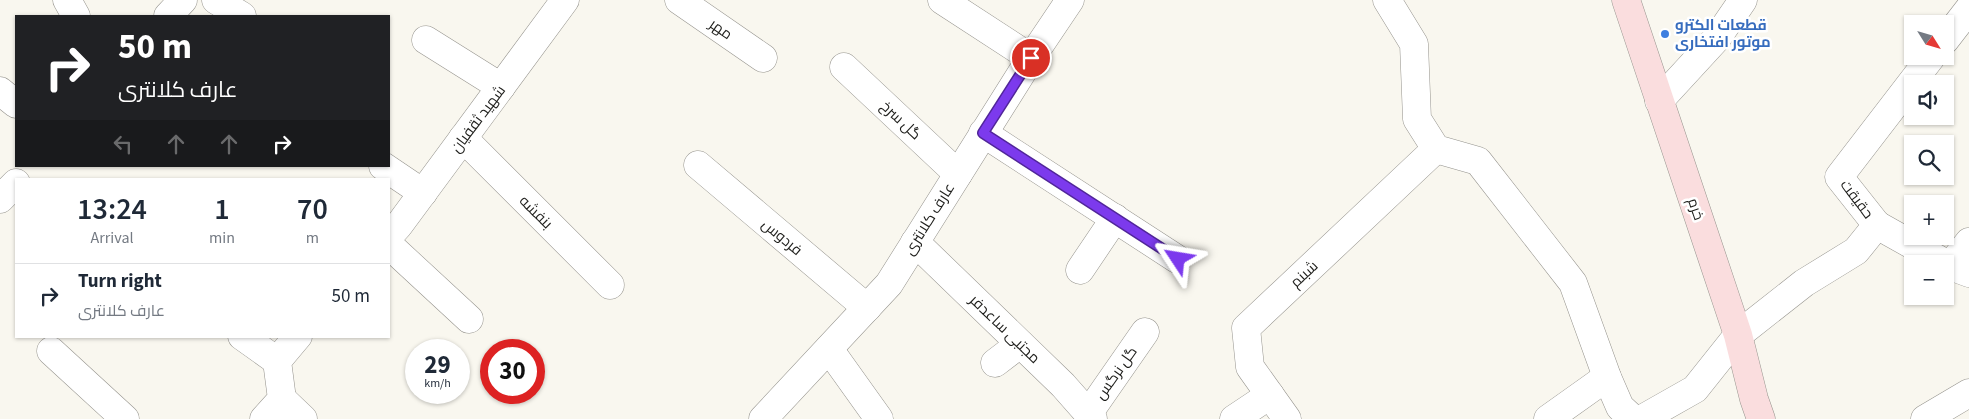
<!DOCTYPE html>
<meta charset="utf-8">
<style>
body{margin:0;font-family:"Source Sans 3",Cairo,sans-serif;background:#f6f6f7;color:#1f2937;height:100vh;display:flex;flex-direction:column;font-size:19px;white-space:nowrap}
*{box-sizing:border-box;margin:0}
p{font-size:16px;color:#747a83}
.icon{flex:none;width:28px;height:28px;fill:none;stroke:currentColor;stroke-width:2;stroke-linecap:round;stroke-linejoin:round}
.map{position:relative;flex:1;overflow:hidden}
.side{position:absolute;left:15px;top:178px;width:375px;height:160px;display:flex;flex-direction:column;background:#fff;border-radius:0px;box-shadow:0 1px 4px #0004}
.side>*{flex:none}
.banner{position:absolute;left:15px;top:15px;width:375px;height:152px;border-radius:0px;box-shadow:0 1px 4px #0004;background:#202124;color:#fff;overflow:hidden}
.needle{width:32px;rotate:127deg}
.fabs{position:absolute;left:1904px;top:15px;display:grid;gap:10px}
.fabs a{display:grid;place-items:center;width:50px;height:50px;border-radius:0px;background:#fff;box-shadow:0 1px 4px #0004;font-size:25px}
.speed{position:absolute;left:405px;top:339px;display:flex;gap:10px;font-size:25px;font-weight:700;text-align:center}
.speed>*{display:grid;place-content:center;width:65px;height:65px;border-radius:50%;background:#fff;box-shadow:0 1px 4px #0004;line-height:1}
.speed small{font-size:12px;font-weight:400}
.speed .limit{border:8px solid #d22;background:#fff;color:#111}
.pin{position:absolute;display:grid;place-items:center;width:42px;height:42px;color:#fff;margin:-21px;border:2px solid #fff;border-radius:50%;box-shadow:0 1px 5px #0007}
.me{position:absolute;width:55px;margin:-28px;rotate:303deg;stroke-linejoin:round;filter:drop-shadow(0 0 4px #0008)}
.turn{display:flex;align-items:center;gap:18px;height:105px;padding:0 20px;font-size:22px}
.turn .icon{width:65px;height:65px;stroke-width:2.5}
.turn b{display:block;font-size:35px;line-height:42px}
.lanes{display:flex;align-items:center;height:48px;padding:0 20px;background:#0003;justify-content:center;gap:25px;direction:ltr}
.lanes .off{opacity:.35}
.eta{display:flex;justify-content:space-evenly;align-items:center;height:85px;text-align:center}
.eta b{font-size:30px;font-weight:600;line-height:35px}
ul{padding:0;list-style:none}
li{display:flex;align-items:center;gap:15px;height:65px;padding:0 20px;border-top:1px solid #e0e1e3}
li div{flex:1}
li b{display:block;font-size:19px}
li em{font-style:normal}
.map>svg:first-child{display:block}
.lines{fill:none;stroke-linecap:round;stroke-linejoin:round}
.street-casing{stroke:#95938d;stroke-width:29}
.secondary-casing{stroke:#95938d;stroke-width:29}
.street{stroke:#fff;stroke-width:28}
.secondary{stroke:#faddde;stroke-width:28}
.route-casing{stroke:#51269a;stroke-width:12}
.route{stroke:#7c3aed;stroke-width:9}
.shop-dot{fill:#3f7fe0;stroke:#fff;stroke-width:2}
.labels{text-anchor:middle;stroke-width:5;stroke-linejoin:round;paint-order:stroke}
.shop-label{font-size:15px;font-weight:bold;fill:#366cbe;stroke:#fff;text-anchor:start}
.street-label{font-size:15px;fill:#1d1d1a;stroke:#fff}
</style>
<div class="map">
<svg width="1969" height="419" viewBox="0 0 1969 419">
<rect width="100%" height="100%" fill="#f9f7ef"/>
<g class="lines">
<defs>
<g id="street">
<path d="M67 0 76 16"/>
<path d="M216 0 242 16"/>
<path d="M679 0 763 58"/>
<path d="M942 0 1031 58"/>
<path d="M1387 0 1414 44 1417 119 1436 149 1478 161 1573 283 1607 377 1620 407 1633 419"/>
<path d="M168 16 183 0"/>
<path d="M426 40 501 87"/>
<path d="M1945 40 1969 9"/>
<path d="M844 67 958 174"/>
<path d="M0 91 16 104"/>
<path d="M1659 101 1717 38 1743 0"/>
<path d="M983 133 1177 259"/>
<path d="M463 138 610 285"/>
<path d="M698 165 867 308"/>
<path d="M383 166 423 193"/>
<path d="M0 199 16 183"/>
<path d="M1877 225 1950 266 1969 273"/>
<path d="M389 236 399 225 565 0"/>
<path d="M915 242 1063 385 1093 419"/>
<path d="M389 245 469 319"/>
<path d="M1950 266 1969 242"/>
<path d="M1080 270 1115 218"/>
<path d="M242 336 277 361"/>
<path d="M829 349 879 419"/>
<path d="M51 351 125 419"/>
<path d="M995 363 1020 344"/>
<path d="M282 399 303 419"/>
<path d="M1088 414 1145 332"/>
<path d="M264 419 282 399 277 361 298 336"/>
<path d="M763 419 889 284 1031 58 1070 0"/>
<path d="M1234 419 1270 395"/>
<path d="M1287 419 1250 367 1246 328 1436 149"/>
<path d="M1548 419 1607 377"/>
<path d="M1642 419 1695 389 1738 335 1804 283 1856 251 1877 225 1839 177 1932 56"/>
<path d="M1925 419 1969 393"/>
</g>
<path id="secondary" d="M1626 0 1738 335 1754 399 1761 419"/>
</defs>
<use href="#street" class="street-casing"/>
<use href="#secondary" class="secondary-casing"/>
<use href="#street" class="street"/>
<use href="#secondary" class="secondary"/>
</g>
<g class="lines">
<defs>
<path id="route" d="M1031 58 983 133 1178 259"/>
</defs>
<use href="#route" class="route-casing"/>
<use href="#route" class="route"/>
</g>
<circle class="shop-dot" cx="1665" cy="34" r="5"/>
<g class="labels">
<g class="shop-label">
<text x="1675" y="30">قطعات الکترو<tspan x="1675" dy="17">موتور افتخاری</tspan></text>
</g>
<g class="street-label">
<text transform="translate(721 29) rotate(35)" y="5">مهر</text>
<text transform="translate(478 119) rotate(-53)" y="5">شهید ثقفیان</text>
<text transform="translate(901 120) rotate(43)" y="5">گل سرخ</text>
<text transform="translate(1857 199) rotate(53)" y="5">حقیقت</text>
<text transform="translate(1696 209) rotate(71)" y="5">خرم</text>
<text transform="translate(536 212) rotate(45)" y="5">بنفشه</text>
<text transform="translate(929 219) rotate(-58)" y="5">عارف کلانتری</text>
<text transform="translate(782 237) rotate(40)" y="5">فردوس</text>
<text transform="translate(1304 274) rotate(-43)" y="5">شبنم</text>
<text transform="translate(1005 329) rotate(44)" y="5">مجتبی ساعدفر</text>
<text transform="translate(1116 373) rotate(-55)" y="5">گل نرگس</text>
</g>
</g>
</svg>
<div class="fabs">
<a><svg class="needle" viewBox="-14 -14 28 28"><path d="M0-13l5 13h-10z" fill="#e53935"/><path d="M0 13l5-13h-10z" fill="#747a83"/></svg></a>
<a><svg class="icon" aria-label="sound" viewBox="0 0 24 24"><path d="M4 9h4l5-4v14l-5-4H4zM17 9q2 3 0 6"/></svg></a>
<a><svg class="icon" aria-label="search" viewBox="0 0 24 24"><circle cx="10" cy="10" r="6"/><path d="M15 15l6 6"/></svg></a>
<a>+</a>
<a>−</a>
</div>
<div class="speed"><div>29<small>km/h</small></div><div class="limit">30</div></div>
<div class="pin" style="left:1031px;top:58px;background:#d93025"><svg class="icon" aria-label="arrive" viewBox="0 0 24 24"><path d="M6 21V4h12l-3 4 3 4H6"/></svg></div>
<svg class="me" style="left:1178px;top:259px" viewBox="-20 -20 40 40"><path d="M0-17L14 15 0 8-14 15z" fill="#7c3aed" stroke="#fff" stroke-width="4"/></svg>
<div class="banner">
<div class="turn"><svg class="icon" aria-label="right" viewBox="0 0 24 24"><path d="M7 20v-9h11M14 6l5 5-5 5"/></svg><div><b>50 m</b>عارف کلانتری</div></div>
<div class="lanes"><svg class="icon off" aria-label="left" viewBox="0 0 24 24"><path d="M17 20v-9H6M10 6l-5 5 5 5"/></svg><svg class="icon off" aria-label="ahead" viewBox="0 0 24 24"><path d="M12 20V5M6 11l6-6 6 6"/></svg><svg class="icon off" aria-label="ahead" viewBox="0 0 24 24"><path d="M12 20V5M6 11l6-6 6 6"/></svg><svg class="icon" aria-label="right" viewBox="0 0 24 24"><path d="M7 20v-9h11M14 6l5 5-5 5"/></svg></div>
</div>
<section class="side">
<div class="eta">
<div><b>13:24</b><p>Arrival</p></div>
<div><b>1</b><p>min</p></div>
<div><b>70</b><p>m</p></div>
</div>
<ul>
<li><svg class="icon" aria-label="right" viewBox="0 0 24 24"><path d="M7 20v-9h11M14 6l5 5-5 5"/></svg><div><b>Turn right</b><p>عارف کلانتری</p></div><em>50 m</em></li>
</ul>
</section>
</div>
